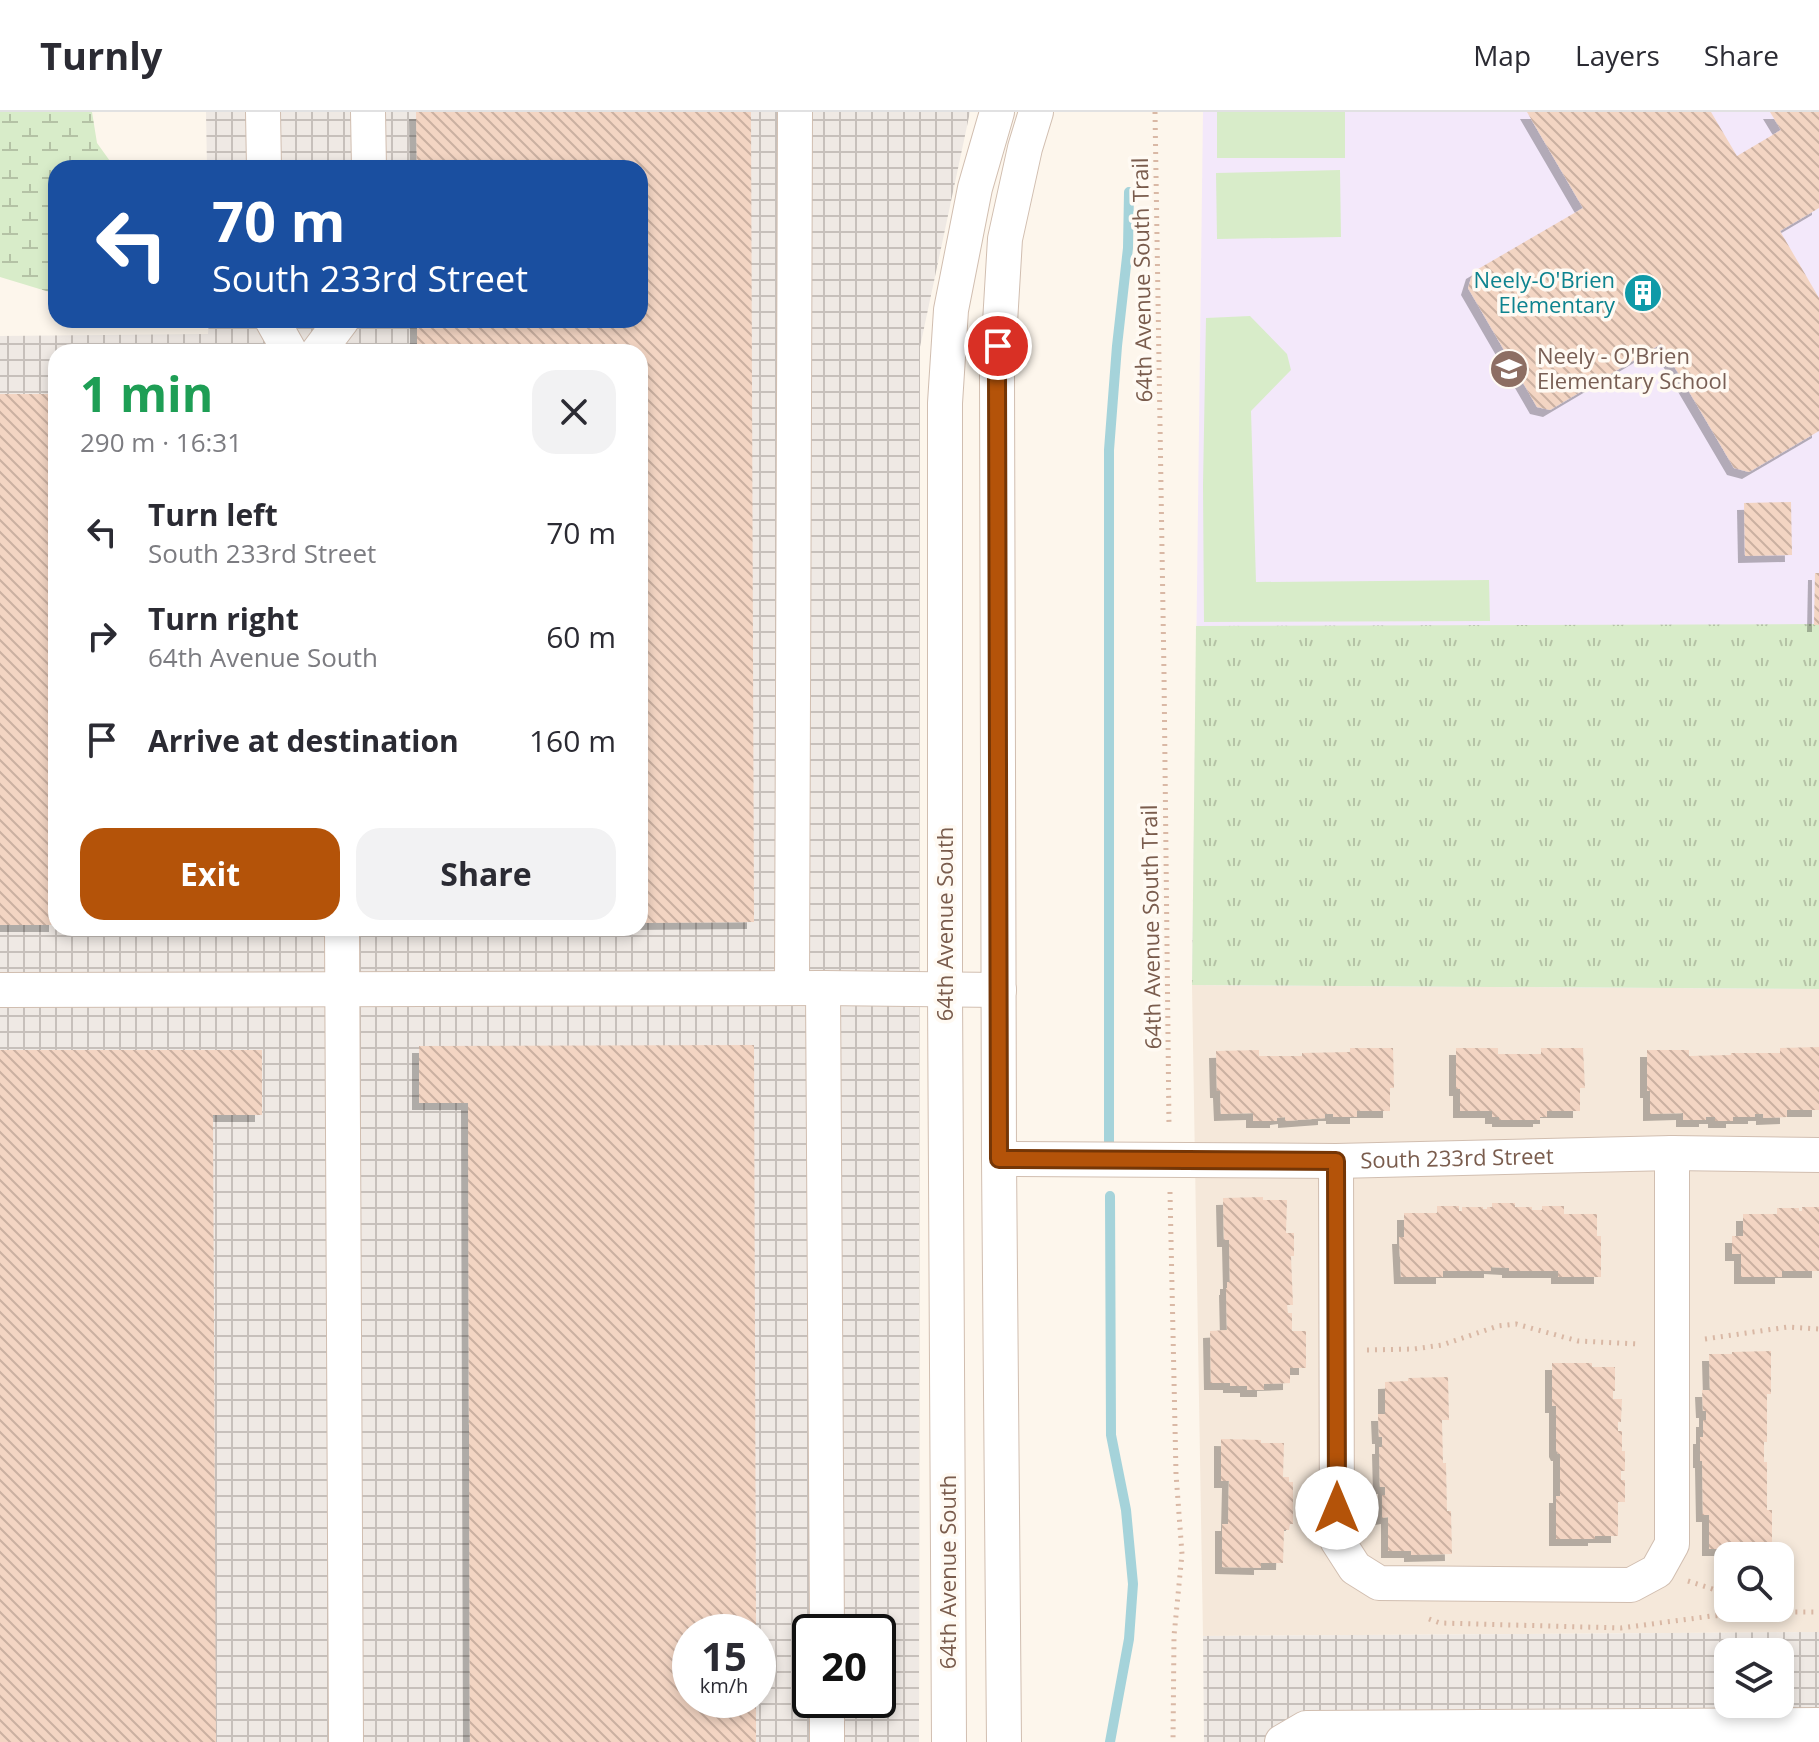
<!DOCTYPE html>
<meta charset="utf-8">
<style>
body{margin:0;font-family:"Open Sans",sans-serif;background:#f2f2f3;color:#2b2b33;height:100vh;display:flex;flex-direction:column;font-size:30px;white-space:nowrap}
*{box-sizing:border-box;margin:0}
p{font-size:26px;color:#7c7c81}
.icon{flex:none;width:44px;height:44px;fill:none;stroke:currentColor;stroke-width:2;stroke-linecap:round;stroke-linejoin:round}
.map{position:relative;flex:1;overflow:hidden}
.side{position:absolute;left:48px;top:232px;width:600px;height:592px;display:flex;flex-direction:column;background:#fff;border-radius:24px;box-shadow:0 4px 12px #0003}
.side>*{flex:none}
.hud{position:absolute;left:48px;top:48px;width:600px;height:168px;border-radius:24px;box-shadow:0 4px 12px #0003;background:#1a4fa0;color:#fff;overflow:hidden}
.buttons{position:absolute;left:1714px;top:1430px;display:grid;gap:16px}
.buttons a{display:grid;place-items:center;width:80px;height:80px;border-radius:16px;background:#fff;box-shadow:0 4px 12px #0003;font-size:40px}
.speed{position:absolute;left:672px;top:1502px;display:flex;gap:16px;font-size:40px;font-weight:700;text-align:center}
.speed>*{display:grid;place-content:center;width:104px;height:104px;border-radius:50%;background:#fff;box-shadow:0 4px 12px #0003;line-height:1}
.speed small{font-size:20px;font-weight:400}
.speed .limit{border:4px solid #111;border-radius:12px;background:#fff;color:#111}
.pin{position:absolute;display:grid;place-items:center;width:68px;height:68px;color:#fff;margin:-34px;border:4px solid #fff;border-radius:50%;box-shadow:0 2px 8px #0007}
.me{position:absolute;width:88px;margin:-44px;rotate:0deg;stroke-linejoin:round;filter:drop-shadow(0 0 6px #0008)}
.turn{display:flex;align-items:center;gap:28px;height:168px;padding:0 32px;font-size:36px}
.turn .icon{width:104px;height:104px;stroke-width:2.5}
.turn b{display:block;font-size:56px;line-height:68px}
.round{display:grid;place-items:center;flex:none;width:84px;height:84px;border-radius:24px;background:#f2f2f3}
.headline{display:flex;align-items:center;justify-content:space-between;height:136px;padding:0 32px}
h1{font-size:48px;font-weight:700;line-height:60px;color:#1e9e55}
.action{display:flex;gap:16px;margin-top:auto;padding:16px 32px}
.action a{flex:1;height:92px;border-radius:24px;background:#b45309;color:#fff;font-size:32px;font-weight:700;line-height:92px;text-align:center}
.action a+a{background:#f2f2f3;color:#2b2b33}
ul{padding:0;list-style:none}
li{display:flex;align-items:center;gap:24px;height:104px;padding:0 32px}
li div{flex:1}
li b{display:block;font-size:30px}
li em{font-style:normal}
header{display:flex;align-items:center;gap:48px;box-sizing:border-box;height:112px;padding:0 40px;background:#fff;border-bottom:2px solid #e1e1e2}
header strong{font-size:38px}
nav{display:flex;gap:44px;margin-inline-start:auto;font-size:28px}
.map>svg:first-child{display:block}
.residential{fill:#f5e8da;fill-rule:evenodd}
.industrial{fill:url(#industrial-grid);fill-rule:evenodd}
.education{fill:#f3e8fa}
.grass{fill:url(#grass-tufts)}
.wetland{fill:url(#wetland-marsh)}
.park{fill:#d8ecc9}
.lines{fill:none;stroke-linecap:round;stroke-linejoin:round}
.stream{stroke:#a5d3da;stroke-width:10}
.building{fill:url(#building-back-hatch);filter:url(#shadow)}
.minor-casing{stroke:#d1beb0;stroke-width:36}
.path{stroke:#d9b8a5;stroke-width:5;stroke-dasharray:2 6;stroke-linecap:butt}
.minor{stroke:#fff;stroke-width:34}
.route-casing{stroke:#753606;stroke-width:20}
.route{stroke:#b45309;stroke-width:14}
.labels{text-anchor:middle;stroke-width:7;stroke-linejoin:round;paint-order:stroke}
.street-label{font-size:22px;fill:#7a5c4d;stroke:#fffaf3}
.culture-label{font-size:22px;fill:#0d838f;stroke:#fffaf3;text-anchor:end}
.education-label{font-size:22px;fill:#785e54;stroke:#fffaf3;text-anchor:start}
</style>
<header>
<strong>Turnly</strong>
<nav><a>Map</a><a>Layers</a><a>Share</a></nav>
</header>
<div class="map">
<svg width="1819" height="1630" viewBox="0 0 1819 1630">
<defs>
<pattern id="industrial-grid" width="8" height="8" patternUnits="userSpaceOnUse" patternTransform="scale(2)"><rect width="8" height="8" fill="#efe9e4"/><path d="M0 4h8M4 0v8" fill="none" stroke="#c7c0bb"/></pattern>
<pattern id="grass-tufts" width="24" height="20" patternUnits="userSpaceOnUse" patternTransform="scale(2)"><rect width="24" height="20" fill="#d8ecc9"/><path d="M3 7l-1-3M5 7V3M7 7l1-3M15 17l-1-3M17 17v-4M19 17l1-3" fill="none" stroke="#b4c2a5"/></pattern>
<pattern id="wetland-marsh" width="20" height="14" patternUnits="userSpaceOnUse" patternTransform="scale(2)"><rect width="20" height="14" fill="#d8ecc9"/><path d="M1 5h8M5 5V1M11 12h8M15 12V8" fill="none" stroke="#b4c2a5"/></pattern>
<pattern id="building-back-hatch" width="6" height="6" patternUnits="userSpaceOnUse" patternTransform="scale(2)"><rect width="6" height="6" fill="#f3d5c3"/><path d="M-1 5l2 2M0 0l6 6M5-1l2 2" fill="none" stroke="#cab0a1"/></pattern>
<filter id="shadow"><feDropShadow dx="-7" dy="7" stdDeviation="0" flood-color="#0004"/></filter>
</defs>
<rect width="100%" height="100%" fill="#fdf6ec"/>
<path class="residential" d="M1192 873 1819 877V1520L1203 1524ZM1728 1444H1780V1496H1728Z"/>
<g class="industrial">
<path d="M206 0H970L920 235 919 1630H0V224L208 222 209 208H640V56H207ZM56 240H640V816H56ZM690 1520H758V1588H690ZM810 1520H878V1588H810Z"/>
<path d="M1819 1520V1630H1204L1203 1524ZM1728 1540H1780V1592H1728Z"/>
</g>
<path class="education" d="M1203 0H1819V877L1192 873Z"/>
<path class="grass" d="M1819 512V877L1192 873 1196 514Z"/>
<path class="wetland" d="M0 0H92L97 31 115 56H56V182L0 165Z"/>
<g class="park">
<rect x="1217" y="0" width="128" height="46"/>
<path d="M1340 58 1341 125 1217 127 1216 61Z"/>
<path d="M1250 204 1287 242 1291 258 1251 299 1256 470 1489 468 1490 509 1204 510 1203 373 1206 206Z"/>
</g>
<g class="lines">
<g class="stream">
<path d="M1109 1031V338L1117 234 1128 136 1129 80"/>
<path d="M1110 1084 1111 1323 1126 1398 1133 1472 1129 1527 1110 1630"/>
</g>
</g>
<g class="building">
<path d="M416 0H751L754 810 640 811V240H417V208H640V56H417Z"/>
<path d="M1527 0H1711L1737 44 1781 18 1770 0H1819V96L1780 119 1819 186V319L1749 360 1734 356 1661 232 1550 298 1537 295 1468 176 1473 160 1583 96Z"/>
<rect x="0" y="282" width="56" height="531"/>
<path d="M1791 390 1792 443 1745 444 1744 391Z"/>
<path d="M1815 461H1819V513H1814Z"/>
<path d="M754 933 756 1520H690V1588H756V1630H470L468 991H419V934Z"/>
<path d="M1819 935V998H1787V1005L1763 1006V1002H1755V1005H1733V1009H1715V1005H1706V1008H1683V1001L1650 1002V979H1647V938H1689V944L1731 943V941H1780V936Z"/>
<path d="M1350 936H1393L1394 976H1390V999H1357V1005H1333V1002H1325V1006L1285 1009V1005L1277 1006V1009H1253V1001L1221 1002 1220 979H1217L1216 939 1259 938V944H1302V941L1350 940Z"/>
<path d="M1456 936H1498V942H1541V936H1583L1585 976H1580V999H1547V1005H1540V1008H1499V1005H1492V999H1460V977H1456Z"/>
<path d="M0 938H262V1003H213L216 1630H0Z"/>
<path d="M1263 1085V1088H1287L1286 1121H1294V1144H1291L1293 1193H1287L1288 1201H1292V1219H1306V1256H1290V1271L1264 1272V1278H1247V1274H1230V1271H1211L1210 1219 1227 1218 1226 1176H1227V1170H1230L1229 1128H1224L1223 1086Z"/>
<path d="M1492 1091H1515V1095H1532V1098H1542V1094H1564V1102H1597V1124H1601V1165H1558V1159H1509V1156L1491 1155V1159H1443V1165H1401L1399 1125H1404V1101H1437V1094H1459V1099H1462V1095H1483V1097H1487V1095H1492Z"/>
<path d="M1802 1095H1819V1159H1782V1165H1741V1142H1732V1124H1743V1102H1777V1096H1799V1099H1802Z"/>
<path d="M1771 1239V1282H1767V1330H1764V1350H1767V1398H1772V1440H1732V1437H1709V1403H1703L1702 1349H1700V1325H1703V1308H1706V1299H1703L1702 1278H1710L1709 1242H1732V1240Z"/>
<path d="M1552 1251H1592V1255H1615V1279H1613V1287H1622L1621 1310H1618V1319H1622V1339H1625V1359H1621V1368H1625V1390H1618V1424H1595V1427H1556V1384H1560V1342H1558L1556 1338V1294H1552Z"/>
<path d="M1448 1265 1449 1308H1442L1443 1351H1446L1447 1399H1451L1452 1442 1411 1443V1439H1388V1405L1382 1406V1383H1385V1375H1380L1379 1335H1382V1325H1379L1378 1302H1385V1270L1408 1269V1266Z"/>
<path d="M1221 1327 1261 1328V1331H1284L1283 1365H1289V1370H1293V1412H1290L1289 1418H1284L1283 1451H1261V1456L1222 1455V1412H1228L1229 1369H1221Z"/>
</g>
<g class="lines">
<defs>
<g id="minor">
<path d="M263 0 264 56"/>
<path d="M368 0 369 56"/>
<path d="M272 208 290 240"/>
<path d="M318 240 342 208"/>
<path d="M342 816 346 1630"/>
<path d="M792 876 795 0"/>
<path d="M823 876 827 1520"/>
<path d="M0 878 823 876 999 878"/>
<path id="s1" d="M999 1047 1336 1049 1672 1041 1819 1043"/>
<path d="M1336 1049 1337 1428 1355 1456 1379 1471 1631 1473 1657 1459 1672 1432V1041"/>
<path d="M827 1588V1630"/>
<path d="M949 1630 945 878V291L951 198 975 76 997 0"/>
<path d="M1004 1630 999 1047 997 261 1005 127 1025 36 1036 0"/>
<path d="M1282 1630 1306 1616 1819 1613"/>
</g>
</defs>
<use href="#minor" class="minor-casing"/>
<g class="path">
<path d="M1155 0 1164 562 1169 1014"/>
<path d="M1170 1080 1176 1362 1182 1442 1174 1524 1173 1630"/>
<path d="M1705 1227 1788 1215 1819 1217"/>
<path d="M1367 1238 1414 1237 1442 1233 1498 1214 1516 1212 1578 1229 1639 1232"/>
<path d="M1688 1469 1728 1482"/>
<path d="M1429 1507 1440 1511 1621 1516 1712 1504 1782 1500H1819"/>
</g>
<use href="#minor" class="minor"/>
</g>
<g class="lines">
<defs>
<path id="route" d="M998 234 997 261 999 1047 1336 1049 1337 1396"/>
</defs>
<use href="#route" class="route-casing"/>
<use href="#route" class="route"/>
</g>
<defs>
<symbol id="building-disc" viewBox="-11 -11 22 22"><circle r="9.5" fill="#0f9aa8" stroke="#fffaf3"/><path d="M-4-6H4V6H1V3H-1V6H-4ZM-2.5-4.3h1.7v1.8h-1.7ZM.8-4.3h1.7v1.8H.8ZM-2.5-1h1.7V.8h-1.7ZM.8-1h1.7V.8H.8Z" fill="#fff"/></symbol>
<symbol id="school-disc" viewBox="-11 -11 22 22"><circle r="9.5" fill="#8d6e63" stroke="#fffaf3"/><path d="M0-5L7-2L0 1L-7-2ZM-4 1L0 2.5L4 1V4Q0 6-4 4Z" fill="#fff"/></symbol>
</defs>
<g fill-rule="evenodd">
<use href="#building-disc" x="1621" y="159" width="44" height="44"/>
<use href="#school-disc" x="1487" y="235" width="44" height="44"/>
</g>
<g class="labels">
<g class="street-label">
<text transform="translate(1142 168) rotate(-91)" y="8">64th Avenue South Trail</text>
<text transform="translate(945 812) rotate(-90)" y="8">64th Avenue South</text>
<text transform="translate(1151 815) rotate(-91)" y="8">64th Avenue South Trail</text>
<text dy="8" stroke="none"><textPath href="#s1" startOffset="458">South 233rd Street</textPath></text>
<text transform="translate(948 1460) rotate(-90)" y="8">64th Avenue South</text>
</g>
<g class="culture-label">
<text x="1615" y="176">Neely-O'Brien<tspan x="1615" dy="25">Elementary</tspan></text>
</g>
<g class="education-label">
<text x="1537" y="252">Neely - O'Brien<tspan x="1537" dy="25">Elementary School</tspan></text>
</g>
</g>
</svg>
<div class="buttons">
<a><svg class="icon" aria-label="search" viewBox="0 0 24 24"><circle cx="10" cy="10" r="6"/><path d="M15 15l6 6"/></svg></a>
<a><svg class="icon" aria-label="layers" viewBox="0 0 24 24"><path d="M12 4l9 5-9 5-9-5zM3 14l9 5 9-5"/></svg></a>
</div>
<div class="speed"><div>15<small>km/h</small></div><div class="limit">20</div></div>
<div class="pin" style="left:998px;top:234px;background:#d93025"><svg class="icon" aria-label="arrive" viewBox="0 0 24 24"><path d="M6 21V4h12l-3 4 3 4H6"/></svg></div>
<svg class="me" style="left:1337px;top:1396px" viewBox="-20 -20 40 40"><circle r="19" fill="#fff"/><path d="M0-13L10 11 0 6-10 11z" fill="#b45309"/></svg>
<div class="hud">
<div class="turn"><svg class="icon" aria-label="left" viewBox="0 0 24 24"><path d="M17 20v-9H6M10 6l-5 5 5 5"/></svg><div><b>70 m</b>South 233rd Street</div></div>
</div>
<section class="side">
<div class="headline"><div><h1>1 min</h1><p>290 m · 16:31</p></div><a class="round"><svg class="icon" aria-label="close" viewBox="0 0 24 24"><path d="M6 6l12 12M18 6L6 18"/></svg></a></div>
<ul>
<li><svg class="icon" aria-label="left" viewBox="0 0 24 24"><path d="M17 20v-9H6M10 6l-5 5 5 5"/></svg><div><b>Turn left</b><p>South 233rd Street</p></div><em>70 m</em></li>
<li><svg class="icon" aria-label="right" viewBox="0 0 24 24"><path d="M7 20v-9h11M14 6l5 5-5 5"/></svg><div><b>Turn right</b><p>64th Avenue South</p></div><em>60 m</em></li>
<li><svg class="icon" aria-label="arrive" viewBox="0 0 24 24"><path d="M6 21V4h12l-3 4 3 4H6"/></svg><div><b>Arrive at destination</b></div><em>160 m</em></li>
</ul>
<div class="action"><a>Exit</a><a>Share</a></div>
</section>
</div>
